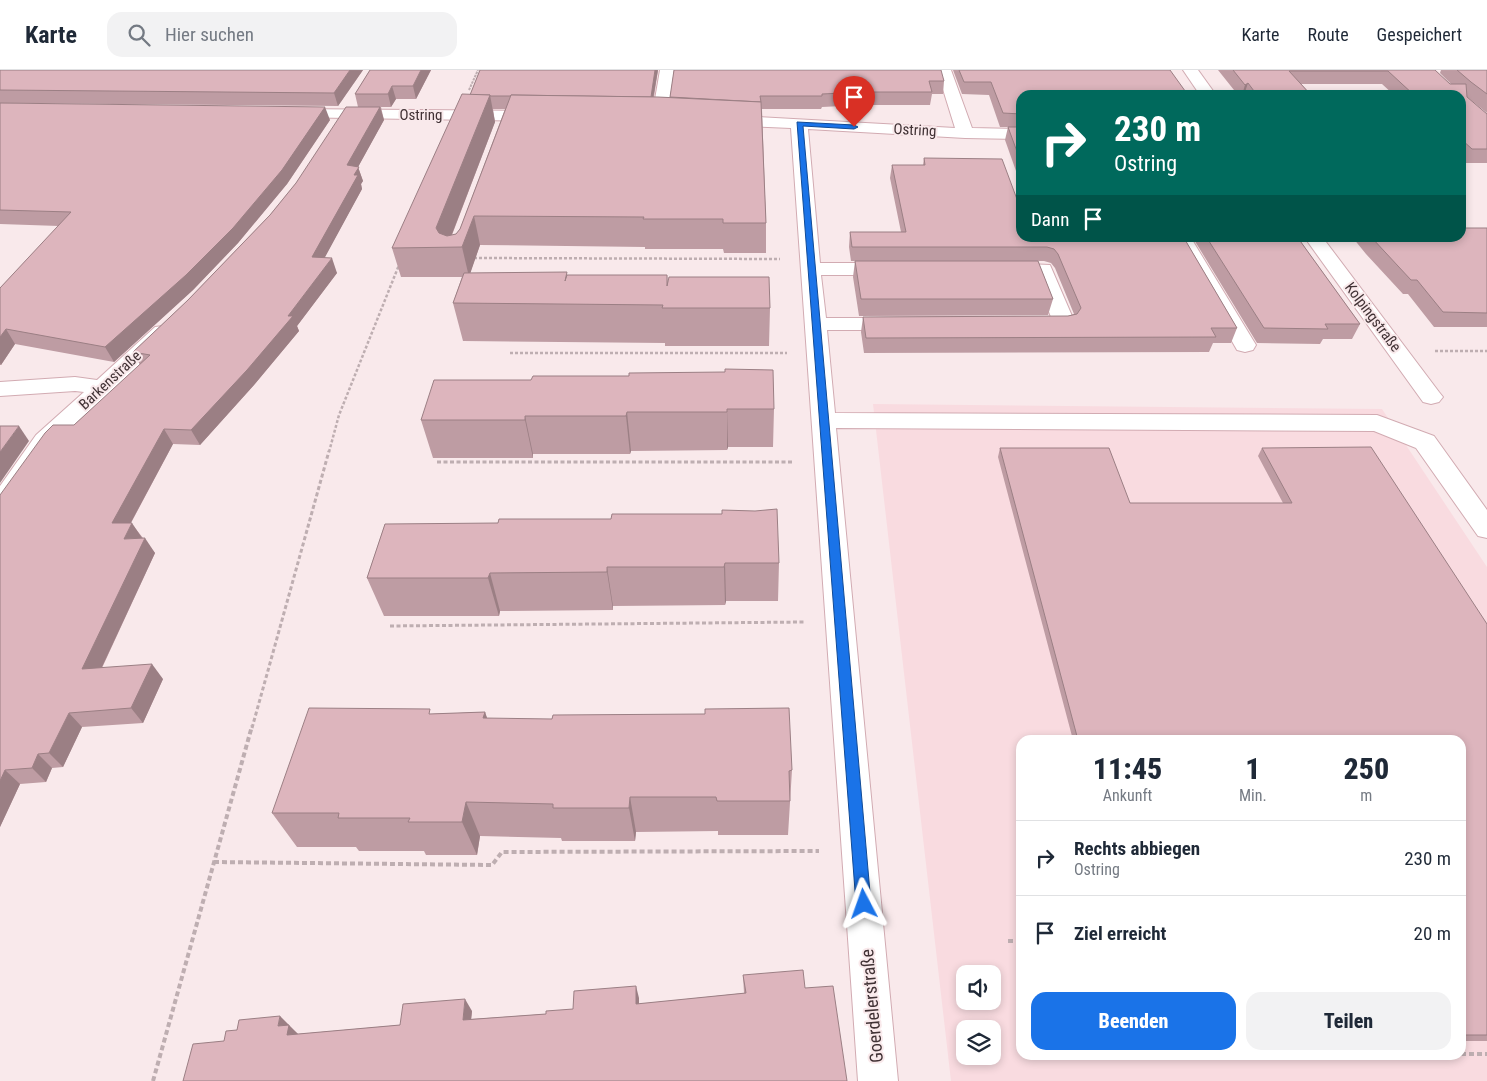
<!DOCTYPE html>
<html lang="de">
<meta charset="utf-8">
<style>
body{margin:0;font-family:"Roboto Condensed",sans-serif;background:#f2f2f3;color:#1f2937;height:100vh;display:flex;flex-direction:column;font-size:19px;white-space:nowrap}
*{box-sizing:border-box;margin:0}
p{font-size:16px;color:#747a83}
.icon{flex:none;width:28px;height:28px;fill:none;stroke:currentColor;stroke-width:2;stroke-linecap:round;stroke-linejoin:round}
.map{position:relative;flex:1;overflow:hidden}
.drawer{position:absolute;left:1016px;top:665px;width:450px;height:325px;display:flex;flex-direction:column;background:#fff;border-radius:15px;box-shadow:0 2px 8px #0003}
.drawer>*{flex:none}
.top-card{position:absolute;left:1016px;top:20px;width:450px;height:152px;border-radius:15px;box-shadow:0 2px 8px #0003;background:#00695c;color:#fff;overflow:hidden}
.tools{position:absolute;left:956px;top:895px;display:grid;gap:10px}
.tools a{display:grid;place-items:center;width:45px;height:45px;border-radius:10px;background:#fff;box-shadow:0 2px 8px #0003;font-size:25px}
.pin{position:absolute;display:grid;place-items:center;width:42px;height:42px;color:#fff;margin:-51px -21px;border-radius:50% 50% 50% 0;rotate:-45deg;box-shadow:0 0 5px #0007}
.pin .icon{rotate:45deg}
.me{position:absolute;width:55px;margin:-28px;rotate:356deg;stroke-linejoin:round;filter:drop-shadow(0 0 4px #0008)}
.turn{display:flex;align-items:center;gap:18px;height:105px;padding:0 15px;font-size:22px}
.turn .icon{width:65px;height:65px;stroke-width:2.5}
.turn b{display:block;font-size:35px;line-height:42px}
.then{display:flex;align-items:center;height:48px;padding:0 15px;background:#0003;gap:10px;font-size:19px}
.eta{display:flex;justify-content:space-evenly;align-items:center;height:85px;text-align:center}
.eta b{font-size:30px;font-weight:800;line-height:35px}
.cta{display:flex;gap:10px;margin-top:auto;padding:10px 15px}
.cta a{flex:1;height:58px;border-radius:15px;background:#1a73e8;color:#fff;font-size:20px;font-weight:800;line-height:58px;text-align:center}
.cta a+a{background:#f2f2f3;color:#1f2937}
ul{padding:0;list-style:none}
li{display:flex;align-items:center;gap:15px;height:75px;padding:0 15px;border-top:1px solid #e0e1e3}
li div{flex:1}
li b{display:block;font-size:19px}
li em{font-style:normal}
header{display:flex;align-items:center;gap:30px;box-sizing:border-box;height:70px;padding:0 25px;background:#fff;border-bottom:1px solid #e0e1e3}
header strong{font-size:24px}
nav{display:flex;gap:28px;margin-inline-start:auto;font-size:18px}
.search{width:350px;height:45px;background:#f2f2f3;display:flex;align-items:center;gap:12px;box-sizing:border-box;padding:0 18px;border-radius:15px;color:#747a83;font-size:19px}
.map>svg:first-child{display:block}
.built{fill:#f9dbe0;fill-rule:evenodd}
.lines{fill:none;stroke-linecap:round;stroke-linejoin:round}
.minor-casing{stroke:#d2abb2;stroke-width:2}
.path-far3{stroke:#beaeb1;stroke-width:2;stroke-dasharray:2.5 1;stroke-linecap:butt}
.path-far2{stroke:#beaeb1;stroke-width:2.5;stroke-dasharray:3 2;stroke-linecap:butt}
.path-far1{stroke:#beaeb1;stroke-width:3;stroke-dasharray:4 2.5;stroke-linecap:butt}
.path{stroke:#beaeb1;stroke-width:4;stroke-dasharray:5 3;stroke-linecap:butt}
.minor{fill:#fff;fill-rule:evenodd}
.wall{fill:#be9ca3;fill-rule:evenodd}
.shaded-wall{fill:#9b7f84}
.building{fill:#ddb5bd;stroke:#9b7f84}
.route{fill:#1a73e8;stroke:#114b97}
.labels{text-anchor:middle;stroke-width:4;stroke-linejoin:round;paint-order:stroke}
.far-street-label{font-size:15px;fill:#413235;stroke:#f9e9eb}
.street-label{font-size:18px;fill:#413235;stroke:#f9e9eb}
</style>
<header>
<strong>Karte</strong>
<div class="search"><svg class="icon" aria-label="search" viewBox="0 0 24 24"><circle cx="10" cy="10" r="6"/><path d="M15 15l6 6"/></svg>Hier suchen</div>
<nav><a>Karte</a><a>Route</a><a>Gespeichert</a></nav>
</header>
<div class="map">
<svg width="1487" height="1011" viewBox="0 0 1487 1011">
<rect width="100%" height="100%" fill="#f9e9eb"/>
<path class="built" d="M873 334 1382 339 1487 497V1011H951ZM1021 670H1461V985H1021ZM965 904H992V931H965ZM965 959H992V986H965Z"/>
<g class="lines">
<defs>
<g id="minor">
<path d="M660 0H674L668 47 666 50H654L652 47Z"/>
<path d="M937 0H951L972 58 1021 59V69L965 68 808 59 820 193H891L898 195 901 199 898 203 891 205H821L826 248H900L907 250 911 254 907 258 900 260H827L835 343 1377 345 1434 366 1487 440V468L1478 466 1416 378 1374 361 836 358 898 1011H858L791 58 724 55 718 53 716 50 718 47 724 45 955 58Z"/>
<path d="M1183 0H1198L1216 25H1200Z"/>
<path d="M291 39 541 41 547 43 549 46 547 49 541 51 285 47 283 44 285 41Z"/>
<path d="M1173 168H1191L1256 275 1253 280 1245 282 1237 280Z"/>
<path d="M1305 168H1323L1439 322 1443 327 1439 332 1431 334 1423 332Z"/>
<path d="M1004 193 1050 195 1075 253 1071 257 1035 260 1028 258 1024 254 1028 250 1051 247 1035 205 997 203 994 199 997 195Z"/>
<path d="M163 256 171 257 174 262 171 267 54 377 9 441 0 444V416L36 365 84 322 75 321 0 326V312L75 307 97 310 155 257Z"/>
</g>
</defs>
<use href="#minor" class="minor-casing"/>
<path class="path-far3" d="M469 20 478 0"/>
<g class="path-far2">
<path d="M474 188 780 189"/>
<path d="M1435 281H1487"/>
<path d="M510 283H787"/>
<path d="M329 382 339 345 399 195"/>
</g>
<g class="path-far1">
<path d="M437 392H794"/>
<path d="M390 556 805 552"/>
<path d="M252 658 329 381"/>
</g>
<g class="path">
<path d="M214 792 492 795 502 782 819 781"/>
<path d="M1008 871H1021"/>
<path d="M1461 984H1487"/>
<path d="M153 1011 252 656"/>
</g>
<use href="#minor" class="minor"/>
</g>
<g class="wall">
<path d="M0 0H363L338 36 0 33Z"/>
<path d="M370 0H431L416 29H396L391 37H381L384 50 358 97 363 111 361 114 362 119 324 188 337 203 297 256 299 261 254 315 200 375 173 374 131 453 155 483 102 598 163 609 143 653 82 657 63 697 52 698 46 712 20 714 0 757V425L74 355 140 295 133 282 188 230 270 145 358 37 355 24Z"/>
<path d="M480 0H658L654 27H670L674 0 944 11 943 24H932L930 35H863L822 37 821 39H762L766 153V183H724L723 179H645V177L480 175 470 203 567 205H667L668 214 770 238 769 276H665V273L463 271 453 233 462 207H401L392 178 470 25ZM493 39H505L460 159 456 164 452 165 495 52Z"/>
<path d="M953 0H1170L1021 25V101H1016L1005 70 1008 57H1000L989 25 962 24Z"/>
<path d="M1218 0H1435L1450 14H1451L1440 3 1441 0H1487V43L1467 27 1487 44V93H1465L1461 90V25H1394L1382 14H1301L1311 25H1238Z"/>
<path d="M0 33 330 50 287 114 238 173 193 220 114 292 15 274 1 295H0V218L59 156 0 154Z"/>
<path d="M924 88 1021 168H1184L1237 258 1231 273H1213L1209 282 864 283 861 262 863 247 1068 246 1074 244 1055 198 1051 193 1044 191H1038L1053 229 1048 245 859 246 853 207 855 191H851L849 177 850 162H901L890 108 892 95H923Z"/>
<path d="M1487 158V257H1434L1408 224H1403L1366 184 1353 168H1461Z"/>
<path d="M1193 168H1298L1360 254 1352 269H1323L1320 274 1257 273Z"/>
<path d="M531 310 774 339 773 377H728L727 380 631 381 630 384H533V388H433L421 350Z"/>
<path d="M1000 378 1130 433H1283L1258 386 1262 378 1487 554V971H1461V670H1073L998 387Z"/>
<path d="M385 454 779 493 778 531H726L725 535 613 536V540L500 541 499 546H384L367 508Z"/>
<path d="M485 642 487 648 792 700 788 765H718V761L636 762 635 771H562L561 768 480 766 477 785H426L424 781H359L356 777H297L272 743 432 644Z"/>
<path d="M743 905 805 918 847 1011 224 971 292 958V959L298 964 400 955 472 941 471 949 546 944 573 939 639 928V934L744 923Z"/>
</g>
<g class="shaded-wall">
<path d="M350 0H363L338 36 334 23Z"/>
<path d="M421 0H431L416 29 413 16Z"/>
<path d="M655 0H658L651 40V27Z"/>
<path d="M1248 13 1244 25H1242L1245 15Z"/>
<path d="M392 16 396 29 391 37 388 24Z"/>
<path d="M490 25 495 52 447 177 436 158Z"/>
<path d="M325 37 330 50 287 114 238 173 193 220 114 292 105 277Z"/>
<path d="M380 37 384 50 358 97 363 111 361 114 362 119 317 202 312 187 347 95Z"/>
<path d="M474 146 480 175 469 207 462 177Z"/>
<path d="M332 188 337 203 297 256 299 261 254 315 200 375 191 360 288 246Z"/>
<path d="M6 259 15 274 1 295 0 293V267Z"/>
<path d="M727 339 728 377 727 380Z"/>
<path d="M627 342 631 381 630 384 626 346Z"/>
<path d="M525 346 533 384V388L525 350Z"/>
<path d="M19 356 29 371 0 413V382Z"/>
<path d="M164 359 173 374 122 469 112 453Z"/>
<path d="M132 453 142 468 124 469Z"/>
<path d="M145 468 155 483 94 614 82 599Z"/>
<path d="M725 493 726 531 725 535 724 497Z"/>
<path d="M607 497 613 536V540L607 502Z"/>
<path d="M490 503 500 541 499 546 488 508Z"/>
<path d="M152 594 163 609 143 653 131 638Z"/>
<path d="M485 642 497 678 483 648Z"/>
<path d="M69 643 82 657 63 697 49 683Z"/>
<path d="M38 684 52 698 46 712 32 698Z"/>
<path d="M5 700 20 714 0 757V711Z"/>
<path d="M630 727 636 762 635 771 629 738Z"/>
<path d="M466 732 480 766 477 785 462 752Z"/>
<path d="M636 916 639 928V946L636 934Z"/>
<path d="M465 929 472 941 470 961 463 950Z"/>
<path d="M280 946 301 967 299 976 278 956Z"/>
</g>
<g class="building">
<path d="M0 0H350L334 23 0 20Z"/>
<path d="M370 0H421L413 16H392L388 24H355Z"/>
<path d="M480 0H655L651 27 511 25 510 26H490V25H470Z"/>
<path d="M674 0H941L944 11H929L932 22H864L822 24V26H760L761 32 670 27Z"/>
<path d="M959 0H1170L1188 25H1021V44L1003 43 991 12H964Z"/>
<path d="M1233 0H1435L1450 14H1466L1467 27 1487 44V79H1472L1461 69V25H1414L1388 1H1289L1311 25H1257L1248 13 1245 15Z"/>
<path d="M1457 0H1487V24L1471 12Z"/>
<path d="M462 24 490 25 436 158 439 163 447 166 456 164 460 159 511 25 658 27 761 32 766 153H723V149H643L644 147 474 146 462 177 392 178Z"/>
<path d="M0 33 325 37 282 100 233 158 186 205 105 277 6 259 0 267V218L71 142 0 140Z"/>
<path d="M346 37H380L347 95 359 97 354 105H358L312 187 332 188 288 246H293L247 300 191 360 164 359 112 453H132L124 469 145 468 82 599 152 594 131 638 69 643 49 683 38 684 32 698 5 700 0 711V425L45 363 53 355H74L150 285 133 282 188 230 270 145 296 113Z"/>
<path d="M1008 57H1021V87H1019Z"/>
<path d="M924 88 1002 89 1021 140V168H1184L1237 258H1211L1216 267 866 268 863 247 1068 246 1077 244 1081 238 1058 184 1054 179 1047 177H852L850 162H906L892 95H925Z"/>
<path d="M1461 158H1487V243L1443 242 1417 210H1411L1372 168H1461Z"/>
<path d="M1207 168H1298L1360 254H1325L1328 259 1264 258Z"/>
<path d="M855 191H1038L1053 229H861Z"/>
<path d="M567 202 565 211 567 205H667V216L669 207H769L770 238H662L663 235 453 233 464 203Z"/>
<path d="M725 299 773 300 774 339H727V342H627L626 346H525V350H421L434 310H531L533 306H629V303L725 302Z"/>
<path d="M0 356H19L0 382Z"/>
<path d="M1371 377 1487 554V965H1461V670H1078L1000 378H1109L1130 433H1292L1262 378Z"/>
<path d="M777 439 779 493H725L724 497H607V502L490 503 488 508H367L385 454 498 453 499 449H611L612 444H722V440L755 441Z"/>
<path d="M309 638 430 639 429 644 485 642 483 648 552 649 553 645 705 644V639L789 638 792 700 789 701 790 731H717L716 727H630L629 738H553V734L466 732 462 752H408L410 748H338L339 743H272Z"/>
<path d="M803 900 805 918 833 916 847 1011H183L193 974 224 971 226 961 237 960 239 950 280 946 278 956 289 955 287 965 400 955 403 934 465 929 463 950 546 944V941L573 939 574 921 636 916V934L746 923 743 905Z"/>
</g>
<path class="route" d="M797 52 854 55 858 57 854 59 803 56 871 834 869 839 864 841 859 839 856 834Z"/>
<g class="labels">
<g class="far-street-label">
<text x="421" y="50">Ostring</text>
<text transform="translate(915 60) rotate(3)" y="5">Ostring</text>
<text transform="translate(1373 247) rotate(53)" y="5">Kolpingstraße</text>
<text transform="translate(110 310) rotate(-43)" y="5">Barkenstraße</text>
</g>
<g class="street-label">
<text transform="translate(872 936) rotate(-95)" y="6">Goerdelerstraße</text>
</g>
</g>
</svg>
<div class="tools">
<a><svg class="icon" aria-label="sound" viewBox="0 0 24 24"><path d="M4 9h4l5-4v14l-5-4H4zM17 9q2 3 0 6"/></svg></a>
<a><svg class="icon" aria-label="layers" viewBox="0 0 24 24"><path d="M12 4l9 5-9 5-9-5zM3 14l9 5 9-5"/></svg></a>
</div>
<div class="pin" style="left:854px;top:57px;background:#d93025"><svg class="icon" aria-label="arrive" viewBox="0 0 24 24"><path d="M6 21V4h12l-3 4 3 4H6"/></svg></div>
<svg class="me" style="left:864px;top:834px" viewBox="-20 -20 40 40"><path d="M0-17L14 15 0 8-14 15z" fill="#1a73e8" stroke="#fff" stroke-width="4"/></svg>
<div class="top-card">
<div class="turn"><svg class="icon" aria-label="right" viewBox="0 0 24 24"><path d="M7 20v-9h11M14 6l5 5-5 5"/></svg><div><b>230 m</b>Ostring</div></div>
<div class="then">Dann<svg class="icon" aria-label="arrive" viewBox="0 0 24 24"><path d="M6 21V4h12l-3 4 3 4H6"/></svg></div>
</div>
<section class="drawer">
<div class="eta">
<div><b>11:45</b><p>Ankunft</p></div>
<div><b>1</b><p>Min.</p></div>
<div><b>250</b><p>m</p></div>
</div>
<ul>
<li><svg class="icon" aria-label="right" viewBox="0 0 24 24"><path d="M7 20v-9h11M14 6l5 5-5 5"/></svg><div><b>Rechts abbiegen</b><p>Ostring</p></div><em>230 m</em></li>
<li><svg class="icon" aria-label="arrive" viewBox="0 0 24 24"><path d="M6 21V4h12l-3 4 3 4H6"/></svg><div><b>Ziel erreicht</b></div><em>20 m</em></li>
</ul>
<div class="cta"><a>Beenden</a><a>Teilen</a></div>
</section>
</div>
